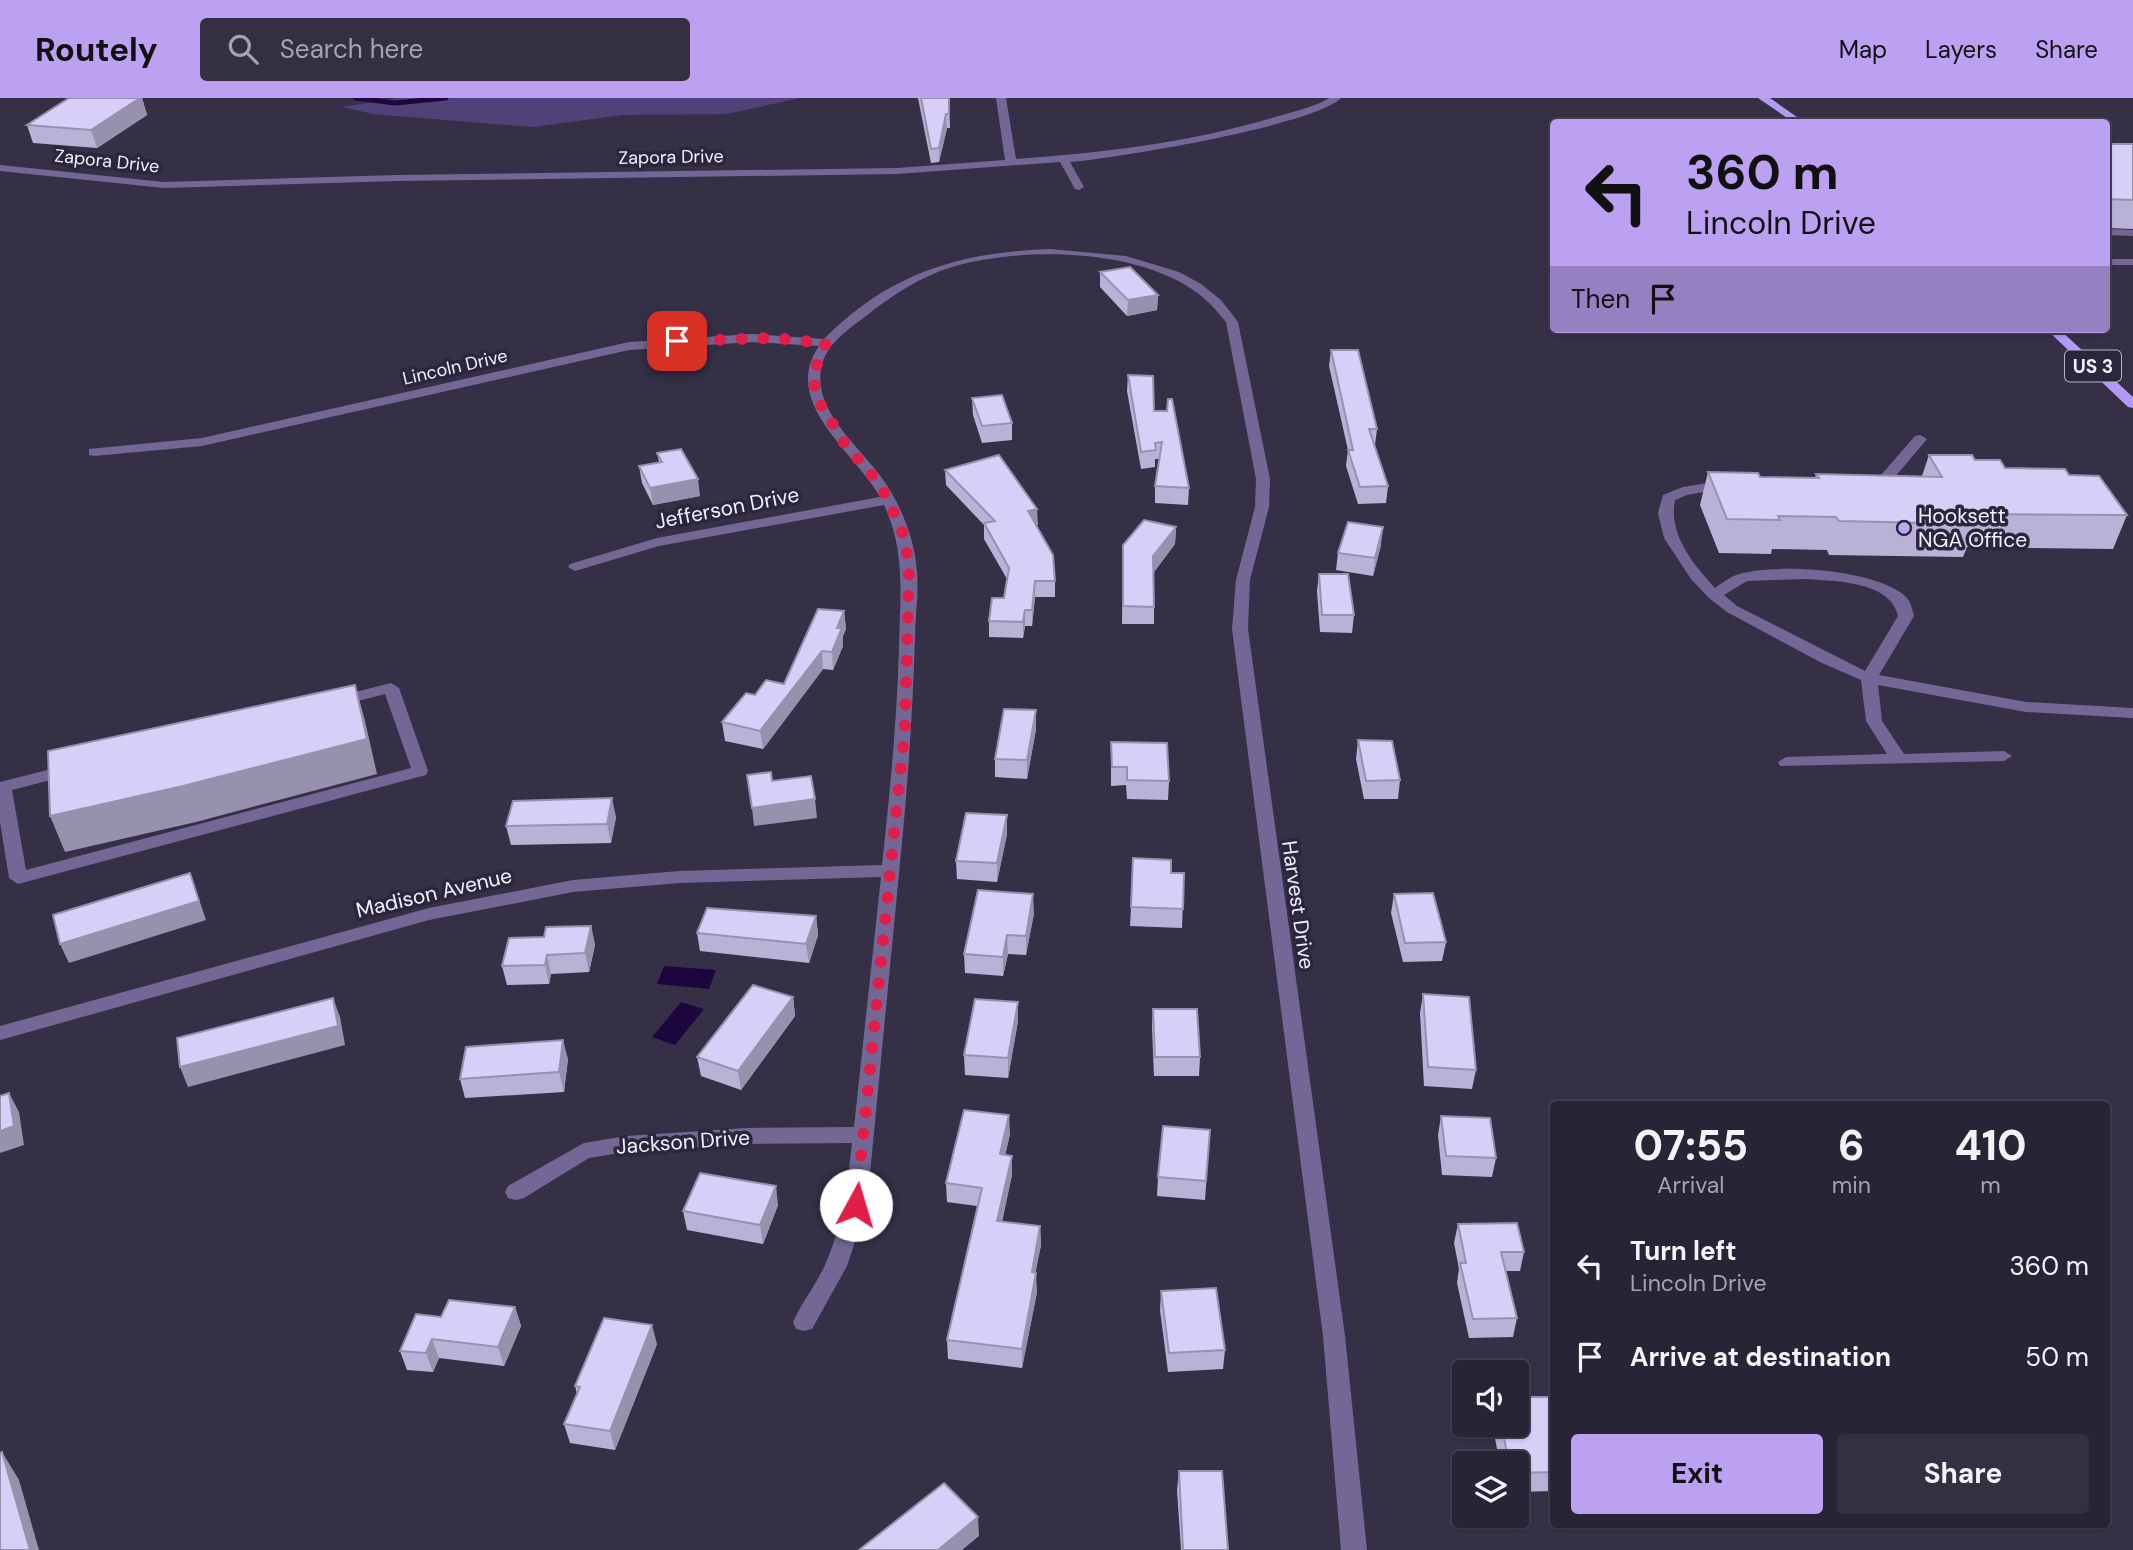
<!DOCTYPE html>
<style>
body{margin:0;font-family:"DM Sans",sans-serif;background:#343041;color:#f1f3f6;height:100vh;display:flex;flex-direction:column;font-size:26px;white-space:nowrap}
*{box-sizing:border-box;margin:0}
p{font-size:23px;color:#a5a4ad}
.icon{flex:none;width:38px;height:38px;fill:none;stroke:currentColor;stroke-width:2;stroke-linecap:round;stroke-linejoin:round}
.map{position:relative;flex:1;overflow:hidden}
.drawer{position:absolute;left:1550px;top:1003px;width:560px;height:427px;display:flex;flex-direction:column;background:#282435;border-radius:7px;box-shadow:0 2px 5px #0004,0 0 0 2px #444150}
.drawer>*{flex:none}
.top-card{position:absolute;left:1550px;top:21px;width:560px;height:214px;border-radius:7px;box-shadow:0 2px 5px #0004,0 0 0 2px #444150;background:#bca0f2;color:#111;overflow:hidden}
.tools{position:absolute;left:1452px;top:1262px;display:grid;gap:14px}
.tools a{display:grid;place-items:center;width:77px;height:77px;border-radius:7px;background:#282435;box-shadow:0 2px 5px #0004,0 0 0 2px #444150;font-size:35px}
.pin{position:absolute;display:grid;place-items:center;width:60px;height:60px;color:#fff;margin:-30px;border-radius:14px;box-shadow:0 4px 10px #0006}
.me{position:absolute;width:77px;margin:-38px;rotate:6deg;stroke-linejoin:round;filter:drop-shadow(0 0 5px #0008)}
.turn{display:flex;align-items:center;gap:24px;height:147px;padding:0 21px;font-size:32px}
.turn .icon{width:91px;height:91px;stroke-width:2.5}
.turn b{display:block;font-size:49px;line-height:60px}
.then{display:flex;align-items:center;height:66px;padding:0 21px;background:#0003;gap:14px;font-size:26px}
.eta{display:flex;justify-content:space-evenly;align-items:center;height:119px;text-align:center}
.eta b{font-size:42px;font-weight:700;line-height:49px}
.cta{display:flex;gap:14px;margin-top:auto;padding:14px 21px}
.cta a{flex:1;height:80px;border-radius:7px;background:#bca0f2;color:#111;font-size:28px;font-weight:700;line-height:80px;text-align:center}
.cta a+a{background:#343041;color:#f1f3f6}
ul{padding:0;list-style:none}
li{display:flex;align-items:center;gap:21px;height:91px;padding:0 21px}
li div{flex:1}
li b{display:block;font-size:26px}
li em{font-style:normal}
header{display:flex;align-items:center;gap:42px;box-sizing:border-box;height:98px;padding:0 35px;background:#bca0f2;color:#111}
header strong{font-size:33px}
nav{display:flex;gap:38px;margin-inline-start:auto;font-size:24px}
.search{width:490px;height:63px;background:#343041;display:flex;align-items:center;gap:18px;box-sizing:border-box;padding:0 24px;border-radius:7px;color:#a5a4ad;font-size:26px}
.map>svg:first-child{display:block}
.green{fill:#514179}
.water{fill:#1d063d}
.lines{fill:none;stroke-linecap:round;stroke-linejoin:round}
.stream{stroke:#1d063d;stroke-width:5}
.minor{fill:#736895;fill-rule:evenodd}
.major{fill:#b299f6;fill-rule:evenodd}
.wall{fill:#bab2d6}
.shaded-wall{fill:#9791ae}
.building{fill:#d8cff9;stroke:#9791ae;stroke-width:2}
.route{stroke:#e11d48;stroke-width:12;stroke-dasharray:0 21.6}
.poi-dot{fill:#bca9f5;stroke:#2c263d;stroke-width:2.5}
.labels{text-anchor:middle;stroke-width:7;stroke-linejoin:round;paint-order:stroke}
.far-street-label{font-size:18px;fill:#f2effe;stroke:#2c263d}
.shield{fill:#2c263d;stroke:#b7b3c4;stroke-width:2}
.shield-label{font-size:19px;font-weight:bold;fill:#f2effe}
.street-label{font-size:21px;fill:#f2effe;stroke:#2c263d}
.poi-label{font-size:21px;fill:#f2effe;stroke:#2c263d;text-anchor:start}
</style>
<header>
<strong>Routely</strong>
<div class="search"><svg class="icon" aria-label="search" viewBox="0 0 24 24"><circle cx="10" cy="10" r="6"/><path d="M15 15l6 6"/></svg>Search here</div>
<nav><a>Map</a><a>Layers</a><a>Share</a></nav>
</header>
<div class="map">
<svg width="2133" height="1452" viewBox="0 0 2133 1452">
<rect width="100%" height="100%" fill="#363047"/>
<path class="green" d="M400 0H800L727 16 622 17 533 29 373 16 342 9Z"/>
<g class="water">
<path d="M664 868 716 872 709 891 657 886Z"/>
<path d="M681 904 704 911 675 947 652 939Z"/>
</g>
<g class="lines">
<path class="stream" d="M356 0 395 5 446 0"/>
<g class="minor">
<path d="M996 0H1006L1016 61C1104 55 1194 44 1279 18 1295 13 1315 9 1329 0H1341C1312 28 1117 60 1070 64L1084 89 1079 92 1075 91 1060 64 897 76 397 83 164 90 0 73V67L164 84 397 77 897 70 1005 62Z"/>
<path d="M2107 131 2133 132V138L2107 137Z"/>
<path d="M1050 151 1126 158 1179 174 1201 186 1221 202 1238 224 1270 381 1269 409 1250 482 1248 531 1345 1238 1367 1452H1341L1323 1238 1232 531 1236 482 1255 409 1256 381 1226 224C1216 212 1206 200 1193 192 1132 150 1021 149 952 169 920 179 892 197 866 218 849 231 827 245 822 267 810 314 864 351 886 386 903 412 915 443 917 474 919 496 915 518 915 540 913 605 909 669 903 734 891 858 879 983 867 1107L847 1168 812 1231 804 1233 796 1231 793 1224C802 1204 816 1187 825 1167 843 1127 847 1088 852 1045L747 1046 626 1054 589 1060 524 1100 516 1102 508 1100 505 1094 508 1088 584 1045 626 1038 747 1030 854 1029 881 779 679 785 573 794 429 822 0 942V928L429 810 573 782 679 773 882 767C890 694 897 622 899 549 900 498 906 454 884 407L659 448 575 473 568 469 570 466 657 440 880 399C855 354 780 305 819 248L752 244 629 252 202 348 94 358 89 357V351L202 340 629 244 752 236 824 241C889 175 960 154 1050 151Z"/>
<rect x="2107" y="161" width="26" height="6"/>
<path d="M1920 337 1927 341 1884 392 1864 391V385L1875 384 1915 338Z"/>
<path d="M1726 382 1733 386 1731 389 1687 397 1675 402C1668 436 1693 466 1715 490 1723 484 1730 479 1739 476 1778 465 1874 471 1905 498 1911 504 1912 510 1914 518L1879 577 2026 604 2133 610V620L2026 614 1878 587 1882 623 1904 656 2004 653 2012 658 2004 663 1780 668 1778 664 1786 659 1887 656 1866 623 1861 582 1822 565 1727 514 1709 500 1691 481 1664 440 1658 415 1663 397 1683 389ZM1805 481C1834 483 1891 483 1898 518L1865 573 1737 508 1724 497 1747 483Z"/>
<path d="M391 585 399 590 428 673 426 677 18 786 9 780 0 724V684ZM385 596 411 670 26 772 12 692Z"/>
</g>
<g class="major">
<path d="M1758 0H1770L1804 24H1793Z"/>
<path d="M2046 231H2059L2133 299V310L2128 309Z"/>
</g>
</g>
<g class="wall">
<path d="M69 0H142L147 17 97 50 33 45 27 27Z"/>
<path d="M918 0H949L950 30H947L939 64 931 65Z"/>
<path d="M2107 46H2133V131L2107 130Z"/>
<path d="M1100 174 1158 197 1157 212 1127 218 1100 189Z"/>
<path d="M1331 252 1377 331 1375 347 1388 388 1386 405 1358 406 1346 368 1348 352 1329 268Z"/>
<path d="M1128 277 1154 313 1189 390 1188 407 1155 405V388L1159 361H1155V369L1141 371 1127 293Z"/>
<path d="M972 300 1012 325V342L982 345 973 317Z"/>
<path d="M657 355 700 398 653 407 642 385 639 368 659 364Z"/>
<path d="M1929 357 1975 362 2005 370 2069 377 2127 417 2113 451 1967 449 1963 459 1829 457 1827 452 1772 451 1771 456 1719 455 1700 407 1708 374 1760 379 1815 380 1816 376 1922 378Z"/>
<path d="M945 372 1038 427H1036L1055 483V499H1035L1032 528H1025L1023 540 989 539V523L1004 500 1007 481 984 441V427L946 387Z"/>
<path d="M1176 429 1175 446 1154 474V526H1122L1123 447Z"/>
<path d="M1381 447 1373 478 1336 472 1338 455Z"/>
<path d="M1319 476 1354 517 1352 535 1320 534 1317 493Z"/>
<path d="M844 513 846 531 843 538V548L833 572 823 571 763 651 725 643 722 624 784 586Z"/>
<path d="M1036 631 1027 681 995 679V661Z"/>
<path d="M1358 642 1400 682 1398 701H1364L1356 661Z"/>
<path d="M1111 644 1169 683 1168 702 1127 701 1126 687 1111 688Z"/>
<path d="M616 719 611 745 511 747 506 728Z"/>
<path d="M1007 736 997 784 957 781 956 763Z"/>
<path d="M1171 775H1184L1182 830 1130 828 1131 809Z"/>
<path d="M1394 796 1446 844 1442 863 1403 864 1391 815Z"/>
<path d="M1034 815 1026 857 1008 856 1003 878 965 875 964 856Z"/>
<path d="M816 818 818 837 809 865 700 853 697 835Z"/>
<path d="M591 828 595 847 589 874 551 876 549 886 507 887 502 868 544 839Z"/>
<path d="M1423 896 1476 972 1472 991 1424 988 1420 915Z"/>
<path d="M793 899 795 918 741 992 701 978 697 959Z"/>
<path d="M1018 904V923L1008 980 965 977 964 957Z"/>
<path d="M1153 911 1200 959 1199 978H1154L1152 930Z"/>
<path d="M568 961 564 994 465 1000 460 981Z"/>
<path d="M1441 1018 1496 1060 1492 1079 1442 1077 1438 1037Z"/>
<path d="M1210 1032 1205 1102 1157 1098 1158 1079Z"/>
<path d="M1010 1036 1005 1057 1012 1058V1077L1002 1124 1040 1128 1041 1147 1035 1175 1037 1194 1022 1270 948 1261 947 1242 977 1108 947 1104 946 1085Z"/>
<path d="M778 1107 763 1146 687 1132 683 1113Z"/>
<path d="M1458 1126 1524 1154 1520 1173H1506L1517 1220 1513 1239 1469 1240 1457 1185 1459 1171 1454 1145Z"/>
<path d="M1161 1193 1225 1252 1223 1271 1168 1274 1160 1212Z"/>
<path d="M515 1209 521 1228 504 1268 439 1260 433 1274 407 1272 400 1253 441 1219Z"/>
<path d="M657 1246 615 1352 570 1345 564 1326 577 1296 575 1288Z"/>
<path d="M1554 1307V1393L1517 1394V1365H1500L1492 1326H1517Z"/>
<path d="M1179 1373 1228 1452H1181L1177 1392Z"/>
</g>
<g class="shaded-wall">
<path d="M140 0H142L147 17 97 50 91 32Z"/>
<path d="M946 16 947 30 939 64V50Z"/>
<path d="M1158 197 1157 212 1127 218 1128 202Z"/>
<path d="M698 381 700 398 653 407 650 390Z"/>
<path d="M1037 411 1038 427 1028 428V413Z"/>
<path d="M1176 429 1175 446 1153 475V458Z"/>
<path d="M1383 429 1381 447 1373 478 1375 460Z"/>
<path d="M1035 483V499L1032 528V512Z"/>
<path d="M1025 512V528L1023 540V524Z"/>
<path d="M844 513 846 531 843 538V548L833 572 832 554 837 530Z"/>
<path d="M822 553 823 571 763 651 760 633Z"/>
<path d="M355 587 365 623 377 676 196 724 65 754 50 718Z"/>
<path d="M1036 612V631L1027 681V662Z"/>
<path d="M612 700 616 719 611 745 607 726Z"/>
<path d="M815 701 817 720 754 728 752 710Z"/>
<path d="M1007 717V736L997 784V765Z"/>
<path d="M190 775 206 822 69 865 60 846Z"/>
<path d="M1033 796 1034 815 1026 857V838Z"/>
<path d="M816 818 818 837 809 865 806 846Z"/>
<path d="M591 828 595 847 589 874 585 855Z"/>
<path d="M1007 837 1008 856 1003 878V859Z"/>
<path d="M547 857 551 876 549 886 545 867Z"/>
<path d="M793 899 795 918 741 992 738 973Z"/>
<path d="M333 900 340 919 345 947 188 989 180 969Z"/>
<path d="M1018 904V923L1008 980V960Z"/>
<path d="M563 942 568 961 564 994 559 974Z"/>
<path d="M9 995 19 1014 24 1047 0 1055V1033Z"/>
<path d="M1009 1017 1010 1036 1001 1076 1000 1056Z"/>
<path d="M1012 1058V1077L997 1143V1123Z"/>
<path d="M776 1088 778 1107 763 1146 760 1127Z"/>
<path d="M1040 1128 1041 1147 1032 1193V1174Z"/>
<path d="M1036 1175 1037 1194 1022 1270V1251Z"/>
<path d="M515 1209 521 1228 504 1268 498 1249Z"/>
<path d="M652 1227 657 1246 615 1352 610 1333Z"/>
<path d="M432 1241 439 1260 433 1274 426 1255Z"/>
<path d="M2 1354 19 1382 39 1452H30Z"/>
<path d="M978 1419 979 1438 962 1452H938Z"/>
</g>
<g class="building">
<path d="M69 0H140L91 32 27 27Z"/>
<path d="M921 0H949V16H946L939 50 931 51Z"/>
<path d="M2107 46H2133V102L2107 101Z"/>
<path d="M1130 169 1158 197 1128 202 1100 174Z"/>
<path d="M1331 252H1358L1377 331H1369L1388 388 1360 389 1348 352H1353Z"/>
<path d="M1128 277 1153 278 1154 313H1167L1168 301H1172L1189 390 1155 388 1162 344 1155 345 1156 352 1141 354Z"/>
<path d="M1002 297 1012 325 982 328 972 300Z"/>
<path d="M681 351 698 381 650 390 639 368 662 364 657 355Z"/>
<path d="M999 357 1037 411 1028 413 1053 457 1055 483H1035L1032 512H1025L1023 524 989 523 992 500H1004L1009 470 984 425 995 423 945 372Z"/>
<path d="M1929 357H1972L1975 362H2000L2005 370 2065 371 2069 377 2099 378 2127 417 1969 416 1975 426 1839 423 1836 419 1778 418 1780 422 1727 421 1708 374 1758 375 1760 379 1819 380 1816 376 1942 379Z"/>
<path d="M1144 422 1176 429 1153 458 1154 509 1123 508V447Z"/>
<path d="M1348 424 1383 429 1375 460 1338 455Z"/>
<path d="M1319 476H1348L1354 517H1322Z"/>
<path d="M818 511 844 513 837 530H842L832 554 822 553 760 633 722 624 746 595 755 597 766 582 784 586Z"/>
<path d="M355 587 367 641 183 688 50 718 48 653Z"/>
<path d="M1004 611 1036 612 1027 662 995 661Z"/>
<path d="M1358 642 1392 643 1400 682 1366 683Z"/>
<path d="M1111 644 1167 645 1169 683 1127 682V669H1112Z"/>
<path d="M771 674 772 683 811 678 815 701 752 710 747 677Z"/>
<path d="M612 700 607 726 506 728 513 703Z"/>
<path d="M966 715 1007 717 997 765 956 763Z"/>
<path d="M1133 760 1171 762V775H1184L1183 811 1131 809Z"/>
<path d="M190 775 199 803 60 846 53 817Z"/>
<path d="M978 792 1033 796 1026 838 1007 837 1003 859 964 856Z"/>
<path d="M1433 795 1446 844 1405 845 1394 796Z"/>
<path d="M707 810 816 818 806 846 697 835Z"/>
<path d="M591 828 585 855 547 857 545 867 502 868 509 840 544 839 546 829Z"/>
<path d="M753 887 793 899 738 973 697 959Z"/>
<path d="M1423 896 1469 899 1476 972 1428 969Z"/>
<path d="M333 900 338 928 180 969 177 940Z"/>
<path d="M975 901 1018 904 1008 960 964 957Z"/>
<path d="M1153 911H1197L1200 959H1155Z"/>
<path d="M563 942 559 974 460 981 466 949Z"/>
<path d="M9 995 14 1028 0 1033V998Z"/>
<path d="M964 1012 1009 1017 1000 1056 1012 1058 997 1123 1040 1128 1032 1174 1036 1175 1022 1251 947 1242 982 1090 946 1085Z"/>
<path d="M1441 1018 1490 1020 1496 1060 1446 1058Z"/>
<path d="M1163 1028 1210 1032 1206 1083 1158 1079Z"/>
<path d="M700 1075 776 1088 760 1127 683 1113Z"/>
<path d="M1517 1125 1524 1154H1501L1517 1220 1473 1221 1460 1165H1466L1458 1126Z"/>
<path d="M1216 1190 1225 1252 1169 1255 1161 1193Z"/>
<path d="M449 1202 515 1209 498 1249 432 1241 426 1255 400 1253 416 1216 441 1219Z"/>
<path d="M604 1220 652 1227 610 1333 564 1326 580 1289 575 1288Z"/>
<path d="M1517 1299H1552L1554 1307V1374L1517 1375V1365H1509L1501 1326H1517Z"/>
<path d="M2 1354 30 1452H0V1355Z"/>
<path d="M1179 1373H1222L1228 1452H1183Z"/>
<path d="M944 1385 978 1419 938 1452H859Z"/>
</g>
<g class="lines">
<path class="route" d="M677 243 773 240 826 245 813 276 816 299 845 346 877 383 888 401 905 441 909 471 905 628 856 1107"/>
</g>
<circle class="poi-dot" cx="1904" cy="430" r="7"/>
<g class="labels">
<g class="far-street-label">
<text transform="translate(671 59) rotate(-1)" y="6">Zapora Drive</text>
<text transform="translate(107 63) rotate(6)" y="6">Zapora Drive</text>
<text transform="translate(455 269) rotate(-13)" y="6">Lincoln Drive</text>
</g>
<rect class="shield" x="2065" y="252.5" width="56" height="31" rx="5"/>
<g class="shield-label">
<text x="2093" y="275">US 3</text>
</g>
<g class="street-label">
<text transform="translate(727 410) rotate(-11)" y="7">Jefferson Drive</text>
<text transform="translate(434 795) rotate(-13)" y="7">Madison Avenue</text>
<text transform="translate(1298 807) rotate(82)" y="7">Harvest Drive</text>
<text transform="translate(683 1044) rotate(-4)" y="7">Jackson Drive</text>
</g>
<g class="poi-label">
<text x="1918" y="425">Hooksett<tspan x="1918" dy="24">NGA Office</tspan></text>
</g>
</g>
</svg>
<div class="tools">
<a><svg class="icon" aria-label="sound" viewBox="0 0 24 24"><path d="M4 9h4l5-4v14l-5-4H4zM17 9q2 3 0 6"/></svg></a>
<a><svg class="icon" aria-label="layers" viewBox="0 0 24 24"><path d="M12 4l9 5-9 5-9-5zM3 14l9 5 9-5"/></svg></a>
</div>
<div class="pin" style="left:677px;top:243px;background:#d93025"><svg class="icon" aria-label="arrive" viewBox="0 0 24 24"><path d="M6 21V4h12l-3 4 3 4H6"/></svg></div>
<svg class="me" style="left:856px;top:1107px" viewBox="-20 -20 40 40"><circle r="19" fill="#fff"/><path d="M0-13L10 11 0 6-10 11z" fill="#e11d48"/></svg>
<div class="top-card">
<div class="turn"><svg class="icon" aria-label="left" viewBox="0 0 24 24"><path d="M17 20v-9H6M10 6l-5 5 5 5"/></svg><div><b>360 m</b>Lincoln Drive</div></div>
<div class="then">Then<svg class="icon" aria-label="arrive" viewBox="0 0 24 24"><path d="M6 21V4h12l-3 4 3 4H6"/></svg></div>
</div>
<section class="drawer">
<div class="eta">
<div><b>07:55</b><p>Arrival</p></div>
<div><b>6</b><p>min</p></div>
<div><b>410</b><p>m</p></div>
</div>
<ul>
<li><svg class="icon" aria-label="left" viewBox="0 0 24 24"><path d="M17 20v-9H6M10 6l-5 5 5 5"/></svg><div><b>Turn left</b><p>Lincoln Drive</p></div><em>360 m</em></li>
<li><svg class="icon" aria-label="arrive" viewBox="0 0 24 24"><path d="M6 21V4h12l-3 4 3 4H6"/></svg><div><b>Arrive at destination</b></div><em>50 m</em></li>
</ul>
<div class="cta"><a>Exit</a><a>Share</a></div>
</section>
</div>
